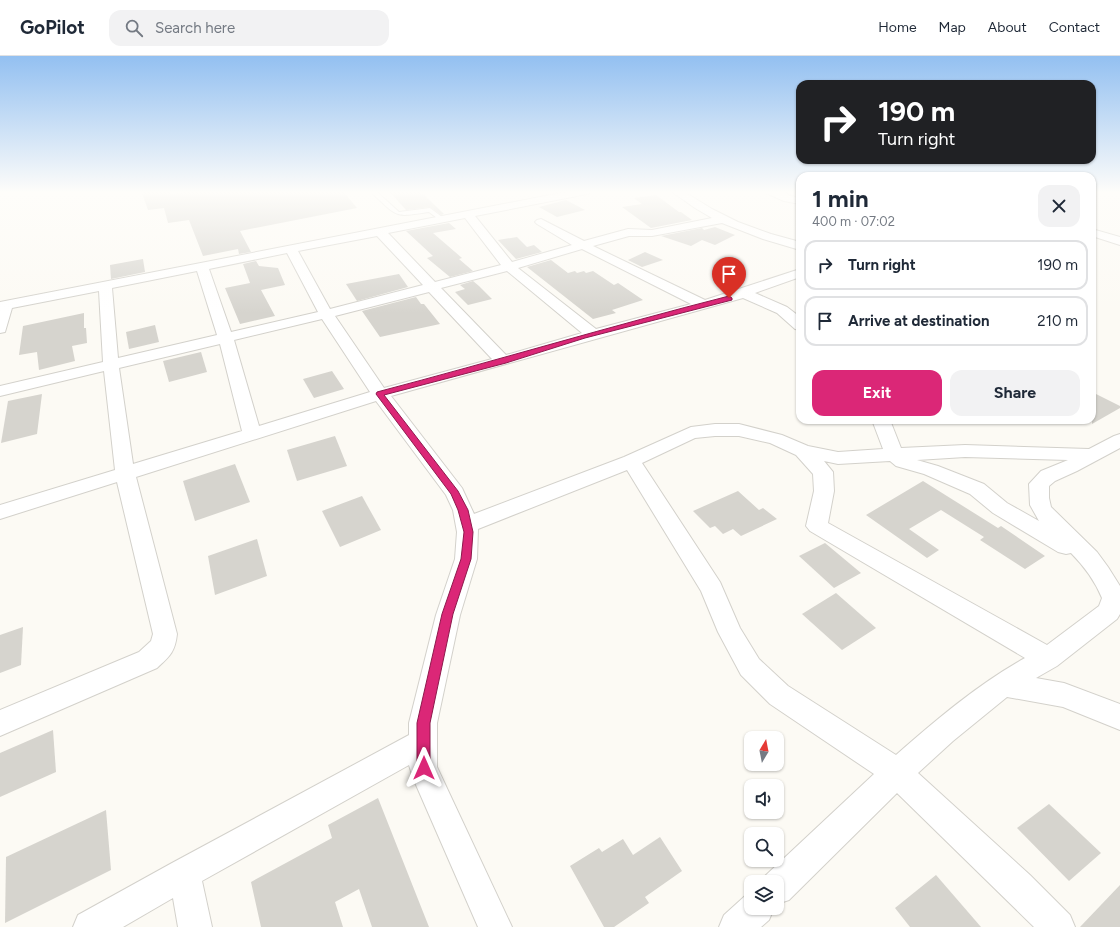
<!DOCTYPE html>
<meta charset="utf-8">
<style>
body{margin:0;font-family:Figtree,sans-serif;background:#f2f2f3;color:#1f2937;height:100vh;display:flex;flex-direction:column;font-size:15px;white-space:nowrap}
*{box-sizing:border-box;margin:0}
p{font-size:13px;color:#747a83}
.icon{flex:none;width:22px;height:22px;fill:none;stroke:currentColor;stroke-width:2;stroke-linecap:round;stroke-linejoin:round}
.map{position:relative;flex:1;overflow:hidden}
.sheet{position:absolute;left:796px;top:116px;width:300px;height:252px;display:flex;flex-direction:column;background:#fff;border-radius:12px;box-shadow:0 1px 3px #0004}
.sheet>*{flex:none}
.banner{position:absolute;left:796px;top:24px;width:300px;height:84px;border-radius:12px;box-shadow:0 1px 3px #0004;background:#202124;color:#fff;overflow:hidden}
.needle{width:26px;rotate:10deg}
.fabs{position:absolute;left:744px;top:675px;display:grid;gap:8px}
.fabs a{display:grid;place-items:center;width:40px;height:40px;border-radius:8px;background:#fff;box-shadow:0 1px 3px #0004;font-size:20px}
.pin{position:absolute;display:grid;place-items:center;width:34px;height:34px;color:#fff;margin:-41px -17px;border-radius:50% 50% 50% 0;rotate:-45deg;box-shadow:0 0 4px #0007}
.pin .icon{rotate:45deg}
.me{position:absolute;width:44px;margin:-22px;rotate:0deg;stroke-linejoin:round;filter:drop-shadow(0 0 3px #0008)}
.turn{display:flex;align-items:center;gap:14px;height:84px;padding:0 16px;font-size:18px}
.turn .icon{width:52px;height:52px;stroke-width:2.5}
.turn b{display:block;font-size:28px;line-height:34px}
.round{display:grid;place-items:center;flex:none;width:42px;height:42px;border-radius:12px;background:#f2f2f3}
.head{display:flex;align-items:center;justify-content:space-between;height:68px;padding:0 16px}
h1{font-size:24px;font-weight:700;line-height:30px}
.primary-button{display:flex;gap:8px;margin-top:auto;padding:8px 16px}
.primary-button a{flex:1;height:46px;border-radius:12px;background:#db2777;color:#fff;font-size:16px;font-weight:700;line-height:46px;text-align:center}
.primary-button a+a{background:#f2f2f3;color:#1f2937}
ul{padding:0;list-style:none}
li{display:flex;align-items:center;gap:12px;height:50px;margin:0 8px 6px;padding:0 8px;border:2px solid #e0e1e3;border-radius:12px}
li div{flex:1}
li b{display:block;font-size:15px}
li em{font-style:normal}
header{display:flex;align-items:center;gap:24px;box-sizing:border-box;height:56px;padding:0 20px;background:#fff;border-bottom:1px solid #e0e1e3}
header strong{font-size:19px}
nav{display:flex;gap:22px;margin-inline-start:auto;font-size:14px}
.search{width:280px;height:36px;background:#f2f2f3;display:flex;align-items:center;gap:10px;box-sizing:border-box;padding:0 14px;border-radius:12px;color:#747a83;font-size:15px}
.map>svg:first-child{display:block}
.building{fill:#d6d4ce}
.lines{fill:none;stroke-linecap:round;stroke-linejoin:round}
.lane-casing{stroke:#d3d1cb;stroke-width:2}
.street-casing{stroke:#d3d1cb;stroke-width:2}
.lane{fill:#fff;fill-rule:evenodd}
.street{fill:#fff;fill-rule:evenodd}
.route{fill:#db2777;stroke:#8e194d}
</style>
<header>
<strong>GoPilot</strong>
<div class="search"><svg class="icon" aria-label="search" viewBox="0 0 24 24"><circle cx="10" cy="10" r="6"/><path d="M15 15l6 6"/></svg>Search here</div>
<nav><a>Home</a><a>Map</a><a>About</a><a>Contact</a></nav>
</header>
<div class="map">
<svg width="1120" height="871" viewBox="0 0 1120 871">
<rect width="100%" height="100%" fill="#fcfaf4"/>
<g class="building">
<path d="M153 135H170L172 138 192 135H343L357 152 240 175 251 196 239 198 238 193 203 200 189 164 168 167 164 152 148 154 142 137Z"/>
<path d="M389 135H420L444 158 441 159 430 151 406 154Z"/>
<path d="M656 139 679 156H681L692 164 651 172 622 151 642 148 634 142Z"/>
<path d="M566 144 585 154 557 161 539 151Z"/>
<path d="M449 167 456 173 433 177 462 202 459 203 473 215 450 221 427 202 433 200 406 175Z"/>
<path d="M715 171 735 179 715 189 702 184 691 190 661 180 702 172 704 174Z"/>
<path d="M517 181 527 191 534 189 542 196 516 203 498 184Z"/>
<path d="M645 196 663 204 642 211 628 204Z"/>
<path d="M143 203 145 216 111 223 110 209Z"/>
<path d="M551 204 568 217 575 215 577 217 584 215 586 217 593 215 614 229 618 227 643 244 612 254 616 257 593 263 527 211Z"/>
<path d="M256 205 259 210 278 212 285 229 261 234 275 260 240 268 225 232 250 227 243 208Z"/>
<path d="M399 218 408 231 357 245 346 228Z"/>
<path d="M473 225 479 230 492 243 468 249 455 236 465 233 460 229Z"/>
<path d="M416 241 421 248H424L440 268 380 281 362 255Z"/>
<path d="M84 257V272H86L87 287 72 290 75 305 39 314 37 296 19 299 23 270Z"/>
<path d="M155 269 159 286 129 293 126 276Z"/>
<path d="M201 296 207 316 169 326 163 305Z"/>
<path d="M332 315 344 333 314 342 303 323Z"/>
<path d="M1092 336 1120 350V352L1092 368Z"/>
<path d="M42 338 37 378 1 387 8 345Z"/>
<path d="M335 380 347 410 297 425 287 394Z"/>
<path d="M235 408 250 446 195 465 183 425Z"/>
<path d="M923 425 998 472 1001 470 1045 500 1025 513 980 484 984 481 941 454 909 473 939 494 927 502 866 459Z"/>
<path d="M738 435 759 454 763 452 777 463 741 480 733 473 723 478 715 470 710 472 693 455Z"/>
<path d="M362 440 381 474 340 491 322 455Z"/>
<path d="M257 483 267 520 215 539 208 500Z"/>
<path d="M825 487 861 517 834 532 799 500Z"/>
<path d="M836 537 876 572 842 594 802 558Z"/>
<path d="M23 571 21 609 0 617V579Z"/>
<path d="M53 674 56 716 0 741V697Z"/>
<path d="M378 742 429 871H372L359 833 335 846 343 871H261L251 826 332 782 328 769Z"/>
<path d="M1049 748 1101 797 1069 825 1017 772Z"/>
<path d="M106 754 111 814 5 867 6 801Z"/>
<path d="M660 781 682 815 645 841 649 847 614 871H604L570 810 599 792 602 796 623 783 633 799Z"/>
<path d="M936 819 981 871H910L895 852Z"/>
<path d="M1120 829V871H1080Z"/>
</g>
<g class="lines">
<defs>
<path id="lane" d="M373 136H377L399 156 430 152 446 164 441 165 429 156C394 161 399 162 373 138Z"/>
<g id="street">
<path d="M571 135H592L587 138 475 160 512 206 572 189 537 168 535 166 537 164 541 163 584 185 628 173 652 174 712 162 695 152 671 135H683L712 153 738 166 771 178 800 186V194L763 183 722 167 652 180H629L593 190 705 244 800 213V221L755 237 787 251 800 261V274L795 273 777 257 743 242 391 340 462 432 474 458 624 401 691 371 715 368H739L782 379 808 390 838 396 883 393 872 364H890L901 392 965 389 1089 393 1114 380 1120 378V392L1077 415 1055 425 1049 430V442L1051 451 1097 496 1108 511 1120 530V558L1117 563 1057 610 1036 622 1064 627 1120 648V674L1063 651 1007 641 953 685 918 717 1030 819 1070 859 1075 871H1034L897 737 789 844 777 848V826H763L765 820 874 718 770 648 741 619 718 576 701 535 627 414 478 473 477 503 460 559 437 667V711L512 871H478L413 722 409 709 202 825 212 871H178L173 842 123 871H73L78 859 172 807 409 679V667L436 559 455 503 457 476 453 454 446 439 376 345 136 421 177 578C175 596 170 600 157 612L0 680V654L139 596 151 585 153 578 117 426 0 463V449L115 414 104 315 0 340V330L103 306 99 235 12 252 5 276 0 277V246ZM465 162 501 209 435 226 388 177ZM377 180 423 229 330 253 298 195ZM582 193 691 248 596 273 518 212ZM287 197 318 256 231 276 209 213ZM197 215 217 279 118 302 112 232ZM507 215 582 277 506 299 441 232ZM429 236 492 303 384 332 335 260ZM322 263 370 336 259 370 234 284ZM220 288 242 375 133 408 119 312ZM715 380H739L770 387 796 399 813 418 814 435 806 470 810 475 1025 602C978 628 936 664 896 699L788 630 759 603 740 572 720 526 642 407 695 382ZM965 401 1068 404 1041 415 1029 428 1030 449 1039 465 1007 447 984 428 938 410 917 404ZM824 405 838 408 890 405 896 410 924 418 970 438 993 457 1058 496 1066 498 1071 497C1084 510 1095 525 1102 542L1099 550 1047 589 828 467 834 435 833 416Z"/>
<path d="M765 135H779L791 140 800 142V148L784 145 766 137Z"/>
<path d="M1092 173 1120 181V189L1092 180Z"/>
<path d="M751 838V852H774L769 864 761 871H719L724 859 745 840Z"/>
</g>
</defs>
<use href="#lane" class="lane-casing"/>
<use href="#street" class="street-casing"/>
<use href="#lane" class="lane"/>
<use href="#street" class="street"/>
</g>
<linearGradient id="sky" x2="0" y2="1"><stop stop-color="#93c0f1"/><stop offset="0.53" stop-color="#fefdfa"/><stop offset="1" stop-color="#fefdfa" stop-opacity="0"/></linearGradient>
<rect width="1120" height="257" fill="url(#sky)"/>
<path class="route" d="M729 240 732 242V244L585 282 506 307 384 339 458 435 468 454 473 476 471 503 453 558 430 667V712L428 716 424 718 419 716 417 712V667L442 558 461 503 464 476 458 454 451 438 376 338 377 336C495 305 611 270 729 240Z"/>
</svg>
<div class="fabs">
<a><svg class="needle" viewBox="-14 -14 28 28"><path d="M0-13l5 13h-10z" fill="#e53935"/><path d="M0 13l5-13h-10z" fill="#747a83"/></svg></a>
<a><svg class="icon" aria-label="sound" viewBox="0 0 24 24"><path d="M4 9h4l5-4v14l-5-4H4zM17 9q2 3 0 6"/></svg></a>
<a><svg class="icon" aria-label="search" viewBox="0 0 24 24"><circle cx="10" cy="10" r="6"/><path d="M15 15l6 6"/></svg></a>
<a><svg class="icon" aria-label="layers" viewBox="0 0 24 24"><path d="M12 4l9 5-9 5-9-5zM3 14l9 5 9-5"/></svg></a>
</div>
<div class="pin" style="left:729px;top:242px;background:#d93025"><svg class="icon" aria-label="arrive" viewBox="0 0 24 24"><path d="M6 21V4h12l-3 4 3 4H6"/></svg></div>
<svg class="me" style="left:424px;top:712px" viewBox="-20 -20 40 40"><path d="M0-17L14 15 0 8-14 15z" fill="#db2777" stroke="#fff" stroke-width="4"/></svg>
<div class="banner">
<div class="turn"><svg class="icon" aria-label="right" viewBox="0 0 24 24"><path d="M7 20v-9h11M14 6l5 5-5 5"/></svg><div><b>190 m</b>Turn right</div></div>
</div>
<section class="sheet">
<div class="head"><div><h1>1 min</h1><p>400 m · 07:02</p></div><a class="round"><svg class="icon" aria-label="close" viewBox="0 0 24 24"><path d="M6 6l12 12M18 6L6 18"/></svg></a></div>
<ul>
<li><svg class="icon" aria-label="right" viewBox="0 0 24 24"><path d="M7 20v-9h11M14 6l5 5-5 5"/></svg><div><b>Turn right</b></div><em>190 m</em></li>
<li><svg class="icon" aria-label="arrive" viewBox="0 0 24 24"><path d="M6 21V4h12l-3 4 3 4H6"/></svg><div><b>Arrive at destination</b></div><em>210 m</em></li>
</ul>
<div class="primary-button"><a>Exit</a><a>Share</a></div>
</section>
</div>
